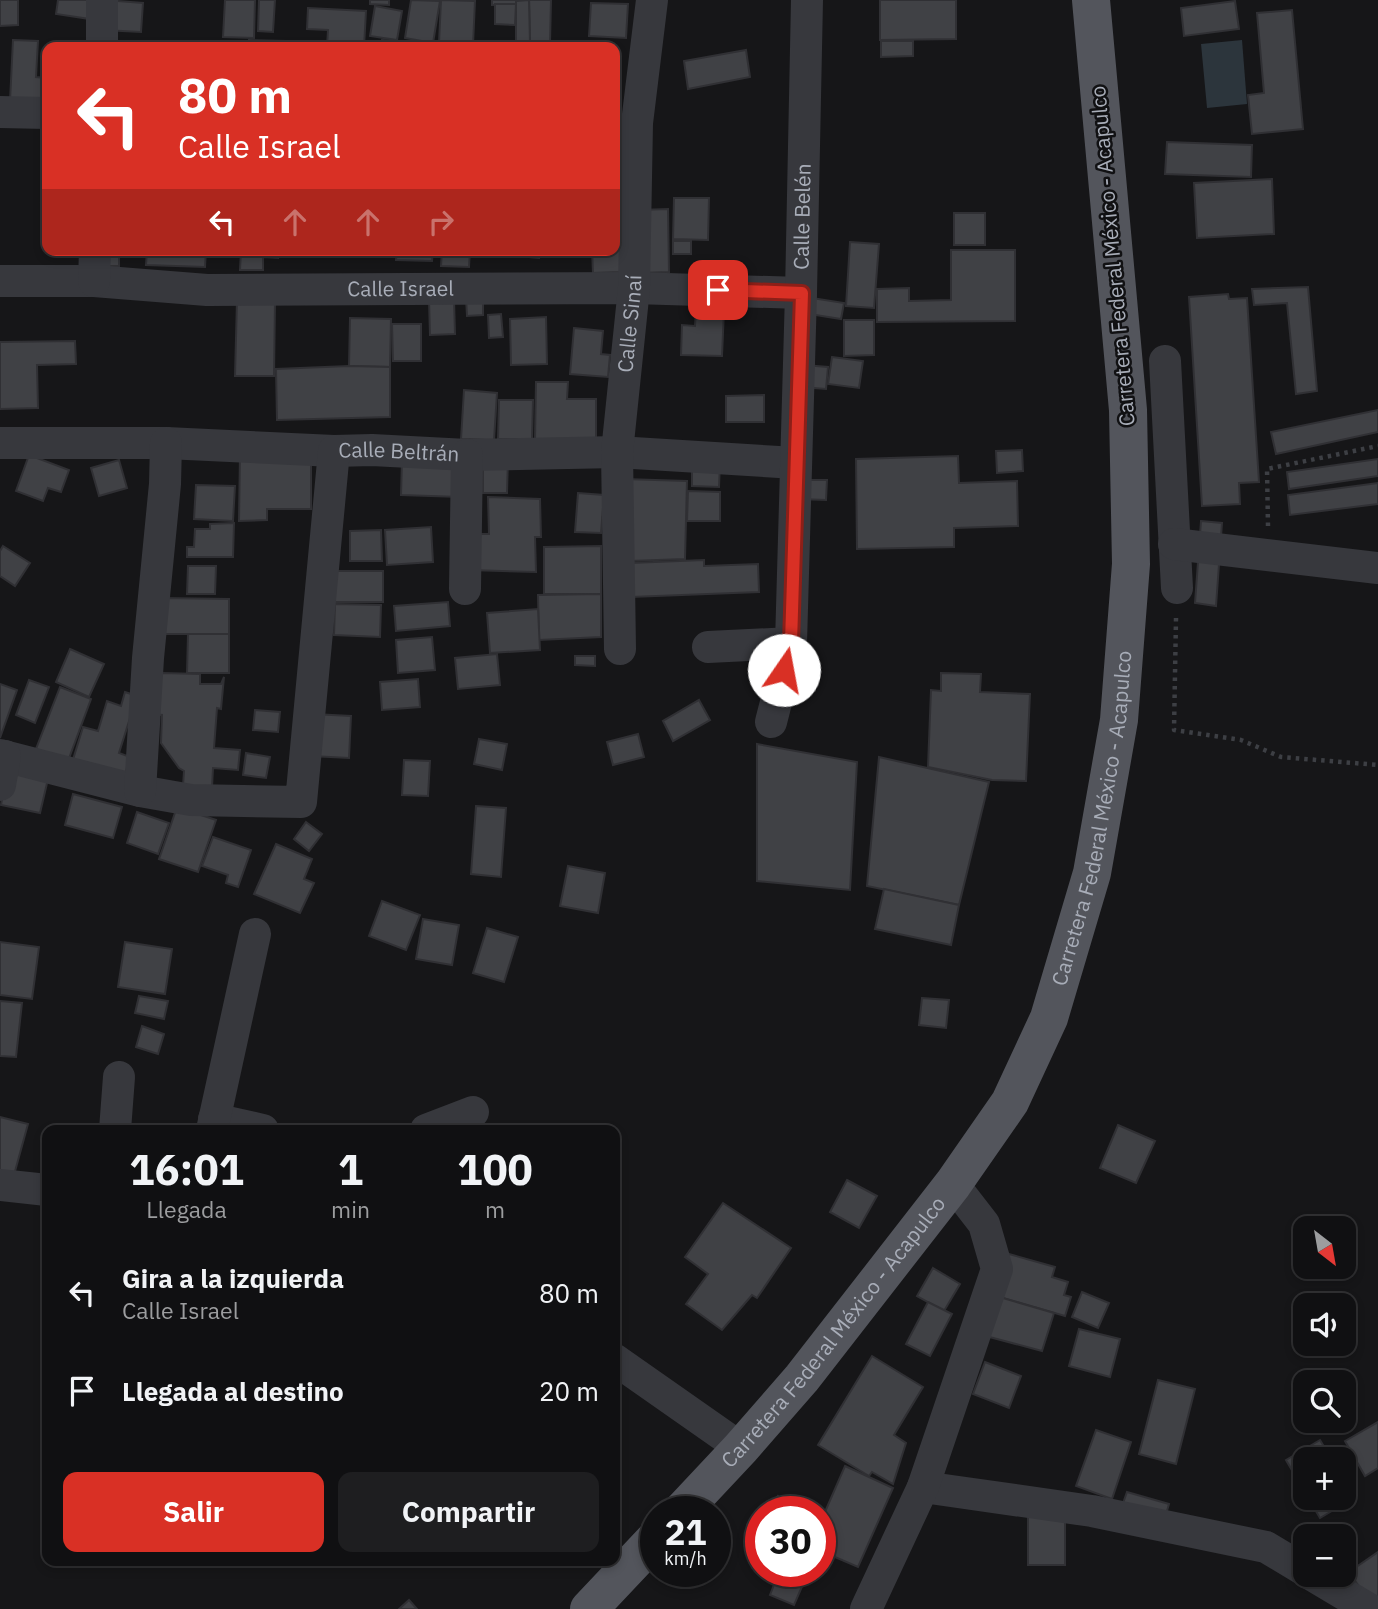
<!DOCTYPE html>
<html lang="es">
<meta charset="utf-8">
<style>
body{margin:0;font-family:"IBM Plex Sans",sans-serif;background:#1e1e20;color:#f1f3f6;height:100vh;display:flex;flex-direction:column;font-size:26px;white-space:nowrap}
*{box-sizing:border-box;margin:0}
p{font-size:23px;color:#9c9d9f}
.icon{flex:none;width:38px;height:38px;fill:none;stroke:currentColor;stroke-width:2;stroke-linecap:round;stroke-linejoin:round}
.map{position:relative;flex:1;overflow:hidden}
.drawer{position:absolute;left:42px;top:1125px;width:578px;height:441px;display:flex;flex-direction:column;background:#101012;border-radius:14px;box-shadow:0 4px 10px #0003,0 0 0 2px #303032}
.drawer>*{flex:none}
.banner{position:absolute;left:42px;top:42px;width:578px;height:214px;border-radius:14px;box-shadow:0 4px 10px #0003,0 0 0 2px #303032;background:#d93025;color:#fff;overflow:hidden}
.needle{width:46px;rotate:149deg}
.controls{position:absolute;left:1293px;top:1216px;display:grid;gap:14px}
.controls a{display:grid;place-items:center;width:63px;height:63px;border-radius:14px;background:#101012;box-shadow:0 4px 10px #0003,0 0 0 2px #303032;font-size:35px}
.speed{position:absolute;left:640px;top:1496px;display:flex;gap:14px;font-size:35px;font-weight:700;text-align:center}
.speed>*{display:grid;place-content:center;width:91px;height:91px;border-radius:50%;background:#101012;box-shadow:0 4px 10px #0003,0 0 0 2px #303032;line-height:1}
.speed small{font-size:18px;font-weight:400}
.speed .limit{border:10px solid #d22;background:#fff;color:#111}
.pin{position:absolute;display:grid;place-items:center;width:60px;height:60px;color:#fff;margin:-30px;border-radius:14px;box-shadow:0 4px 10px #0006}
.me{position:absolute;width:77px;margin:-38px;rotate:12deg;stroke-linejoin:round;filter:drop-shadow(0 0 5px #0008)}
.turn{display:flex;align-items:center;gap:24px;height:147px;padding:0 21px;font-size:32px}
.turn .icon{width:91px;height:91px;stroke-width:2.5}
.turn b{display:block;font-size:49px;line-height:60px}
.lanes{display:flex;align-items:center;height:66px;padding:0 21px;background:#0003;justify-content:center;gap:35px;direction:ltr}
.lanes .off{opacity:.35}
.eta{display:flex;justify-content:space-evenly;align-items:center;height:119px;text-align:center}
.eta b{font-size:42px;font-weight:700;line-height:49px}
.action{display:flex;gap:14px;margin-top:auto;padding:14px 21px}
.action a{flex:1;height:80px;border-radius:14px;background:#d93025;color:#fff;font-size:28px;font-weight:700;line-height:80px;text-align:center}
.action a+a{background:#1e1e20;color:#f1f3f6}
ul{padding:0;list-style:none}
li{display:flex;align-items:center;gap:21px;height:98px;padding:0 21px}
li div{flex:1}
li b{display:block;font-size:26px}
li em{font-style:normal}
.map>svg:first-child{display:block}
.water{fill:#2c353c}
.building{fill:#404145;stroke:#303034;stroke-width:2}
.lines{fill:none;stroke-linecap:round;stroke-linejoin:round}
.path{stroke:#3d3f44;stroke-width:4.5;stroke-dasharray:3.5 5;stroke-linecap:butt}
.minor{stroke:#37383d;stroke-width:32}
.primary{stroke:#53555c;stroke-width:38}
.route-casing{stroke:#8d1f18;stroke-width:18}
.route{stroke:#d93025;stroke-width:12}
.labels{text-anchor:middle;stroke-width:5;stroke-linejoin:round;paint-order:stroke}
.street-label{font-size:21px;fill:#a8adb8;stroke:#111113}
</style>
<div class="map">
<svg width="1378" height="1609" viewBox="0 0 1378 1609">
<rect width="100%" height="100%" fill="#161618"/>
<path class="water" d="M1242 40 1247 104 1207 108 1201 44Z"/>
<g class="building">
<path d="M0 0H18V25L0 26Z"/>
<path d="M58 0H94L90 19 56 14Z"/>
<path d="M105 0 143 3 141 32 103 30Z"/>
<path d="M225 0H255L254 38 223 37Z"/>
<path d="M259 0H275L273 32 258 31Z"/>
<path d="M370 0H389V5L370 4Z"/>
<path d="M411 0 440 1 433 43 405 38Z"/>
<path d="M441 0 475 1 473 45 439 43Z"/>
<path d="M492 0H516V4L492 5Z"/>
<path d="M529 0H551L550 43H530Z"/>
<path d="M529 0 530 43H516V1Z"/>
<path d="M880 0H956V39L880 40Z"/>
<path d="M1235 1 1239 29 1184 36 1181 8Z"/>
<path d="M591 3 628 4 626 38 589 36Z"/>
<path d="M495 4H516L515 25 495 24Z"/>
<path d="M375 6 402 11 397 40 370 36Z"/>
<path d="M308 8 366 11 364 47H327L328 30 307 29Z"/>
<path d="M1292 10 1303 129 1252 134 1248 95 1264 93 1257 13Z"/>
<path d="M13 40 38 41 36 77 47 78V103L10 101Z"/>
<path d="M249 40 286 41V47H249Z"/>
<path d="M382 40 438 45V47H381Z"/>
<path d="M881 41H913V56L881 57Z"/>
<path d="M746 50 750 77 688 89 684 61Z"/>
<path d="M1167 142 1252 145 1251 177 1165 174Z"/>
<path d="M47 170V204L41 202Z"/>
<path d="M1272 179 1274 234 1197 238 1194 183Z"/>
<path d="M674 198H709L708 240 673 239Z"/>
<path d="M668 209 669 272 640 273 639 210Z"/>
<rect x="954" y="213" width="31" height="32"/>
<path d="M614 233H620L621 272 593 273 592 250H614Z"/>
<rect x="673" y="241" width="18" height="13"/>
<path d="M850 242 879 244 874 308 846 306Z"/>
<path d="M97 250H119V266H96Z"/>
<path d="M147 250H206L205 267 146 265Z"/>
<path d="M241 250H278V258L263 257V270H240Z"/>
<path d="M362 250H397V257L362 255Z"/>
<path d="M397 250H433L432 261 396 260Z"/>
<path d="M442 250H470L469 267 441 266Z"/>
<path d="M506 250H539V258L506 255Z"/>
<path d="M951 250H1015V321L877 322V289L909 288V301L951 300Z"/>
<path d="M1308 287 1317 391 1296 394 1287 303 1254 305 1252 289Z"/>
<path d="M1228 294 1229 299 1247 298 1259 482 1239 483 1240 504 1202 506 1189 297Z"/>
<path d="M483 297V315L467 316 466 298Z"/>
<path d="M812 298 844 303 841 319 809 314Z"/>
<path d="M454 299 455 334 430 335 429 300Z"/>
<path d="M237 300 275 301 274 376H235Z"/>
<path d="M696 309 724 310 722 356 681 355 682 325 695 326Z"/>
<path d="M501 314 503 337 489 338 488 315Z"/>
<path d="M546 317 547 364 511 365 510 319Z"/>
<path d="M350 318 391 319 390 367 349 366Z"/>
<path d="M844 320H874V355L844 356Z"/>
<path d="M392 324H421V361H393Z"/>
<path d="M574 328 603 331 601 354 610 355 608 377 570 374Z"/>
<path d="M75 341 76 364 37 365 38 408 0 409V342Z"/>
<path d="M832 357 863 361 859 388 828 384Z"/>
<path d="M804 365 828 367 826 389 801 387Z"/>
<path d="M349 366 390 367V417L277 420 276 369Z"/>
<path d="M536 382H568L567 399H596V440H535Z"/>
<path d="M464 390 497 393 494 440 461 439Z"/>
<path d="M764 395V422H726V396Z"/>
<path d="M499 400H533L532 439H498Z"/>
<path d="M1378 410V432L1276 454 1271 432Z"/>
<path d="M1022 450 1023 471 997 473 996 451Z"/>
<path d="M240 453H311V509H267V520L239 521Z"/>
<path d="M29 455 69 470 61 492 48 488 43 501 16 491Z"/>
<path d="M958 456 959 483 1017 481 1018 526 954 528V547L857 549 856 459Z"/>
<path d="M483 458H508L507 493H483Z"/>
<path d="M1378 459V476L1289 489 1287 472Z"/>
<path d="M119 460 127 488 99 496 91 468Z"/>
<path d="M402 460 461 462 460 497 401 495Z"/>
<path d="M692 462 720 463 719 487 692 486Z"/>
<path d="M624 479 687 481 685 559 630 561Z"/>
<path d="M800 480H827L826 500 799 499Z"/>
<path d="M1378 483V504L1290 515 1288 495Z"/>
<path d="M196 485 235 486 233 521 194 519Z"/>
<path d="M688 491 720 492V521H687Z"/>
<path d="M578 493 604 495 601 533 575 532Z"/>
<path d="M488 497 540 499 541 537H535L536 572 469 570V534H489Z"/>
<path d="M1201 521 1222 523 1216 606 1195 603Z"/>
<path d="M234 523 233 557H187V547H194L195 529H210V524Z"/>
<path d="M431 527 433 562 387 565 385 530Z"/>
<path d="M381 530 382 561H350V531Z"/>
<path d="M3 546 30 563 15 586 0 576V551Z"/>
<path d="M601 546V594H544V547Z"/>
<path d="M704 560V566L758 564 759 592 631 597 630 563Z"/>
<path d="M188 566H216L215 594H187Z"/>
<rect x="335" y="571" width="48" height="31"/>
<path d="M601 594V637L539 640 538 595Z"/>
<path d="M161 598 229 599V634H160Z"/>
<path d="M448 602 450 626 396 631 394 606Z"/>
<path d="M335 604 381 605 380 637 334 635Z"/>
<path d="M538 609 540 650 490 653 487 613Z"/>
<path d="M188 634H229V673H187Z"/>
<path d="M432 637 435 670 398 673 396 640Z"/>
<path d="M70 649 104 664 89 697 56 682Z"/>
<path d="M497 654 500 685 458 689 455 658Z"/>
<path d="M575 656H595V666L575 665Z"/>
<path d="M162 673 200 674V684H221L224 677 221 709 217 708 214 748 240 750 238 770 213 768 212 788 183 786 184 771 179 768 161 743 162 715 147 714Z"/>
<path d="M941 673 981 674 980 692 1030 694 1026 781 992 780 928 767 931 690 941 691Z"/>
<path d="M418 679 420 707 382 710 380 682Z"/>
<path d="M29 680 49 687 35 723 16 715Z"/>
<path d="M0 684 17 690 0 738Z"/>
<path d="M60 687 91 699 68 761 36 749Z"/>
<path d="M125 692 137 696 119 753 130 757 123 782 71 766 83 727 98 731 107 701 121 706Z"/>
<path d="M699 700 710 720 673 741 663 721Z"/>
<path d="M255 710 280 712 278 732 253 730Z"/>
<path d="M313 714 351 716 349 758 311 756Z"/>
<path d="M638 734 644 757 613 765 607 742Z"/>
<path d="M479 739 507 744 502 770 474 764Z"/>
<path d="M757 744 857 762 850 890 757 881Z"/>
<path d="M246 753 270 757 266 778 243 775Z"/>
<path d="M879 757 989 782 959 905 867 886Z"/>
<path d="M404 760 430 761 428 796 402 795Z"/>
<path d="M7 771 48 779 40 813 1 805Z"/>
<path d="M73 794 122 807 113 838 65 825Z"/>
<path d="M476 806 506 808 501 877 471 874Z"/>
<path d="M177 807 216 820 198 872 159 859Z"/>
<path d="M137 812 169 823 158 854 127 843Z"/>
<path d="M306 822 322 834 309 851 294 839Z"/>
<path d="M213 837 251 850 238 887 226 883 228 875 202 866Z"/>
<path d="M276 844 312 859 304 879 314 883 300 913 254 894Z"/>
<path d="M568 866 605 873 598 913 560 906Z"/>
<path d="M884 889 959 905 951 945 875 929Z"/>
<path d="M382 901 420 915 406 950 369 936Z"/>
<path d="M423 919 459 925 452 965 416 959Z"/>
<path d="M487 928 518 937 504 982 473 973Z"/>
<path d="M0 942 39 947 32 999 0 995Z"/>
<path d="M125 942 172 949 165 994 118 987Z"/>
<path d="M139 996 168 1001 164 1019 135 1013Z"/>
<path d="M922 998 949 1000 946 1028 919 1025Z"/>
<path d="M0 1001 22 1003 16 1057 0 1056Z"/>
<path d="M142 1026 164 1034 158 1054 136 1047Z"/>
<path d="M0 1117 28 1124 14 1175 0 1171Z"/>
<path d="M1118 1125 1155 1141 1136 1183 1100 1168Z"/>
<path d="M847 1180 877 1196 859 1228 830 1212Z"/>
<path d="M723 1203 791 1248 757 1298 752 1295 722 1330 686 1304 708 1274 685 1257Z"/>
<path d="M1009 1254 1055 1267 1052 1277 1068 1282 1064 1295 1071 1297 1065 1316 996 1296Z"/>
<path d="M933 1268 960 1284 944 1311 917 1296Z"/>
<path d="M1082 1292 1109 1303 1098 1328 1072 1317Z"/>
<path d="M996 1296 1054 1313 1042 1351 982 1335Z"/>
<path d="M928 1302 952 1314 930 1356 906 1344Z"/>
<path d="M1079 1329 1120 1339 1110 1377 1069 1366Z"/>
<path d="M872 1356 923 1387 894 1435 906 1443 893 1484 872 1472 869 1476 818 1445Z"/>
<path d="M985 1362 1021 1376 1009 1408 973 1394Z"/>
<path d="M1158 1380 1195 1389 1176 1464 1139 1454Z"/>
<path d="M1378 1422V1468L1365 1476 1345 1441Z"/>
<path d="M1096 1430 1131 1442 1112 1499 1076 1486Z"/>
<path d="M1320 1440 1332 1460H1306V1494L1286 1460Z"/>
<path d="M845 1466 893 1488 858 1567 821 1551V1521Z"/>
<path d="M1344 1481 1354 1498 1320 1518 1308 1498H1344Z"/>
<path d="M1127 1492 1169 1504 1164 1521 1121 1509Z"/>
<path d="M778 1496 797 1512H764Z"/>
<rect x="1028" y="1515" width="37" height="50"/>
<path d="M1378 1552V1605L1374 1608 1349 1572Z"/>
<path d="M779 1572H799L807 1575 794 1605 770 1595Z"/>
<path d="M409 1600 417 1609H399Z"/>
</g>
<g class="lines">
<g class="path">
<path d="M1268 526 1267 469 1378 446"/>
<path d="M1176 618 1174 730 1241 740 1281 757 1378 765"/>
</g>
<g class="minor">
<path d="M102 47V0"/>
<path d="M0 112 47 113"/>
<path id="s1" d="M0 281H94L207 290 634 288 801 293"/>
<path d="M94 281 95 250"/>
<path d="M1165 361 1177 588"/>
<path id="s2" d="M0 443H166L334 451 372 450 467 455 617 452 796 463"/>
<path d="M1174 544 1378 568"/>
<path d="M465 589 467 455"/>
<path d="M708 647 791 643"/>
<path id="s3" d="M620 649 617 452 634 288 637 123 652 0"/>
<path id="s4" d="M771 722 791 643 801 293 807 0"/>
<path d="M0 755 140 791 191 800 301 802 334 451"/>
<path d="M0 785 5 756"/>
<path d="M140 791 148 658 165 484 166 443"/>
<path d="M214 1119 263 1130"/>
<path d="M115 1130 119 1077"/>
<path d="M212 1130 255 934"/>
<path d="M426 1130 473 1112"/>
<path d="M0 1185 47 1190"/>
<path d="M614 1359 741 1448"/>
<path d="M923 1487 1092 1511 1266 1547 1306 1571"/>
<path d="M1312 1575 1369 1609"/>
<path d="M866 1609 923 1487 997 1269 984 1224 953 1184"/>
</g>
<g class="primary">
<path id="s5" d="M681 1512 741 1448 802 1378 953 1184 1010 1102 1049 1018 1092 873 1119 720 1131 564 1128 410 1091 0"/>
<path d="M589 1609 656 1538"/>
</g>
</g>
<g class="lines">
<defs>
<path id="route" d="M718 290 802 293 791 643 784 670"/>
</defs>
<use href="#route" class="route-casing"/>
<use href="#route" class="route"/>
</g>
<g class="labels">
<g class="street-label">
<text dy="7" stroke="none"><textPath href="#s4" startOffset="508">Calle Belén</textPath></text>
<text transform="translate(1113 256) rotate(-95)" y="7">Carretera Federal México - Acapulco</text>
<text dy="7" stroke="none"><textPath href="#s1" startOffset="401">Calle Israel</textPath></text>
<text dy="7" stroke="none"><textPath href="#s3" startOffset="326">Calle Sinaí</textPath></text>
<text dy="7" stroke="none"><textPath href="#s2" startOffset="399">Calle Beltrán</textPath></text>
<text dy="7" stroke="none"><textPath href="#s5" startOffset="824">Carretera Federal México - Acapulco</textPath></text>
<text dy="7" stroke="none"><textPath href="#s5" startOffset="236">Carretera Federal México - Acapulco</textPath></text>
</g>
</g>
</svg>
<div class="controls">
<a><svg class="needle" viewBox="-14 -14 28 28"><path d="M0-13l5 13h-10z" fill="#e53935"/><path d="M0 13l5-13h-10z" fill="#9c9d9f"/></svg></a>
<a><svg class="icon" aria-label="sound" viewBox="0 0 24 24"><path d="M4 9h4l5-4v14l-5-4H4zM17 9q2 3 0 6"/></svg></a>
<a><svg class="icon" aria-label="search" viewBox="0 0 24 24"><circle cx="10" cy="10" r="6"/><path d="M15 15l6 6"/></svg></a>
<a>+</a>
<a>−</a>
</div>
<div class="speed"><div>21<small>km/h</small></div><div class="limit">30</div></div>
<div class="pin" style="left:718px;top:290px;background:#d93025"><svg class="icon" aria-label="arrive" viewBox="0 0 24 24"><path d="M6 21V4h12l-3 4 3 4H6"/></svg></div>
<svg class="me" style="left:784px;top:670px" viewBox="-20 -20 40 40"><circle r="19" fill="#fff"/><path d="M0-13L10 11 0 6-10 11z" fill="#d93025"/></svg>
<div class="banner">
<div class="turn"><svg class="icon" aria-label="left" viewBox="0 0 24 24"><path d="M17 20v-9H6M10 6l-5 5 5 5"/></svg><div><b>80 m</b>Calle Israel</div></div>
<div class="lanes"><svg class="icon" aria-label="left" viewBox="0 0 24 24"><path d="M17 20v-9H6M10 6l-5 5 5 5"/></svg><svg class="icon off" aria-label="ahead" viewBox="0 0 24 24"><path d="M12 20V5M6 11l6-6 6 6"/></svg><svg class="icon off" aria-label="ahead" viewBox="0 0 24 24"><path d="M12 20V5M6 11l6-6 6 6"/></svg><svg class="icon off" aria-label="right" viewBox="0 0 24 24"><path d="M7 20v-9h11M14 6l5 5-5 5"/></svg></div>
</div>
<section class="drawer">
<div class="eta">
<div><b>16:01</b><p>Llegada</p></div>
<div><b>1</b><p>min</p></div>
<div><b>100</b><p>m</p></div>
</div>
<ul>
<li><svg class="icon" aria-label="left" viewBox="0 0 24 24"><path d="M17 20v-9H6M10 6l-5 5 5 5"/></svg><div><b>Gira a la izquierda</b><p>Calle Israel</p></div><em>80 m</em></li>
<li><svg class="icon" aria-label="arrive" viewBox="0 0 24 24"><path d="M6 21V4h12l-3 4 3 4H6"/></svg><div><b>Llegada al destino</b></div><em>20 m</em></li>
</ul>
<div class="action"><a>Salir</a><a>Compartir</a></div>
</section>
</div>
